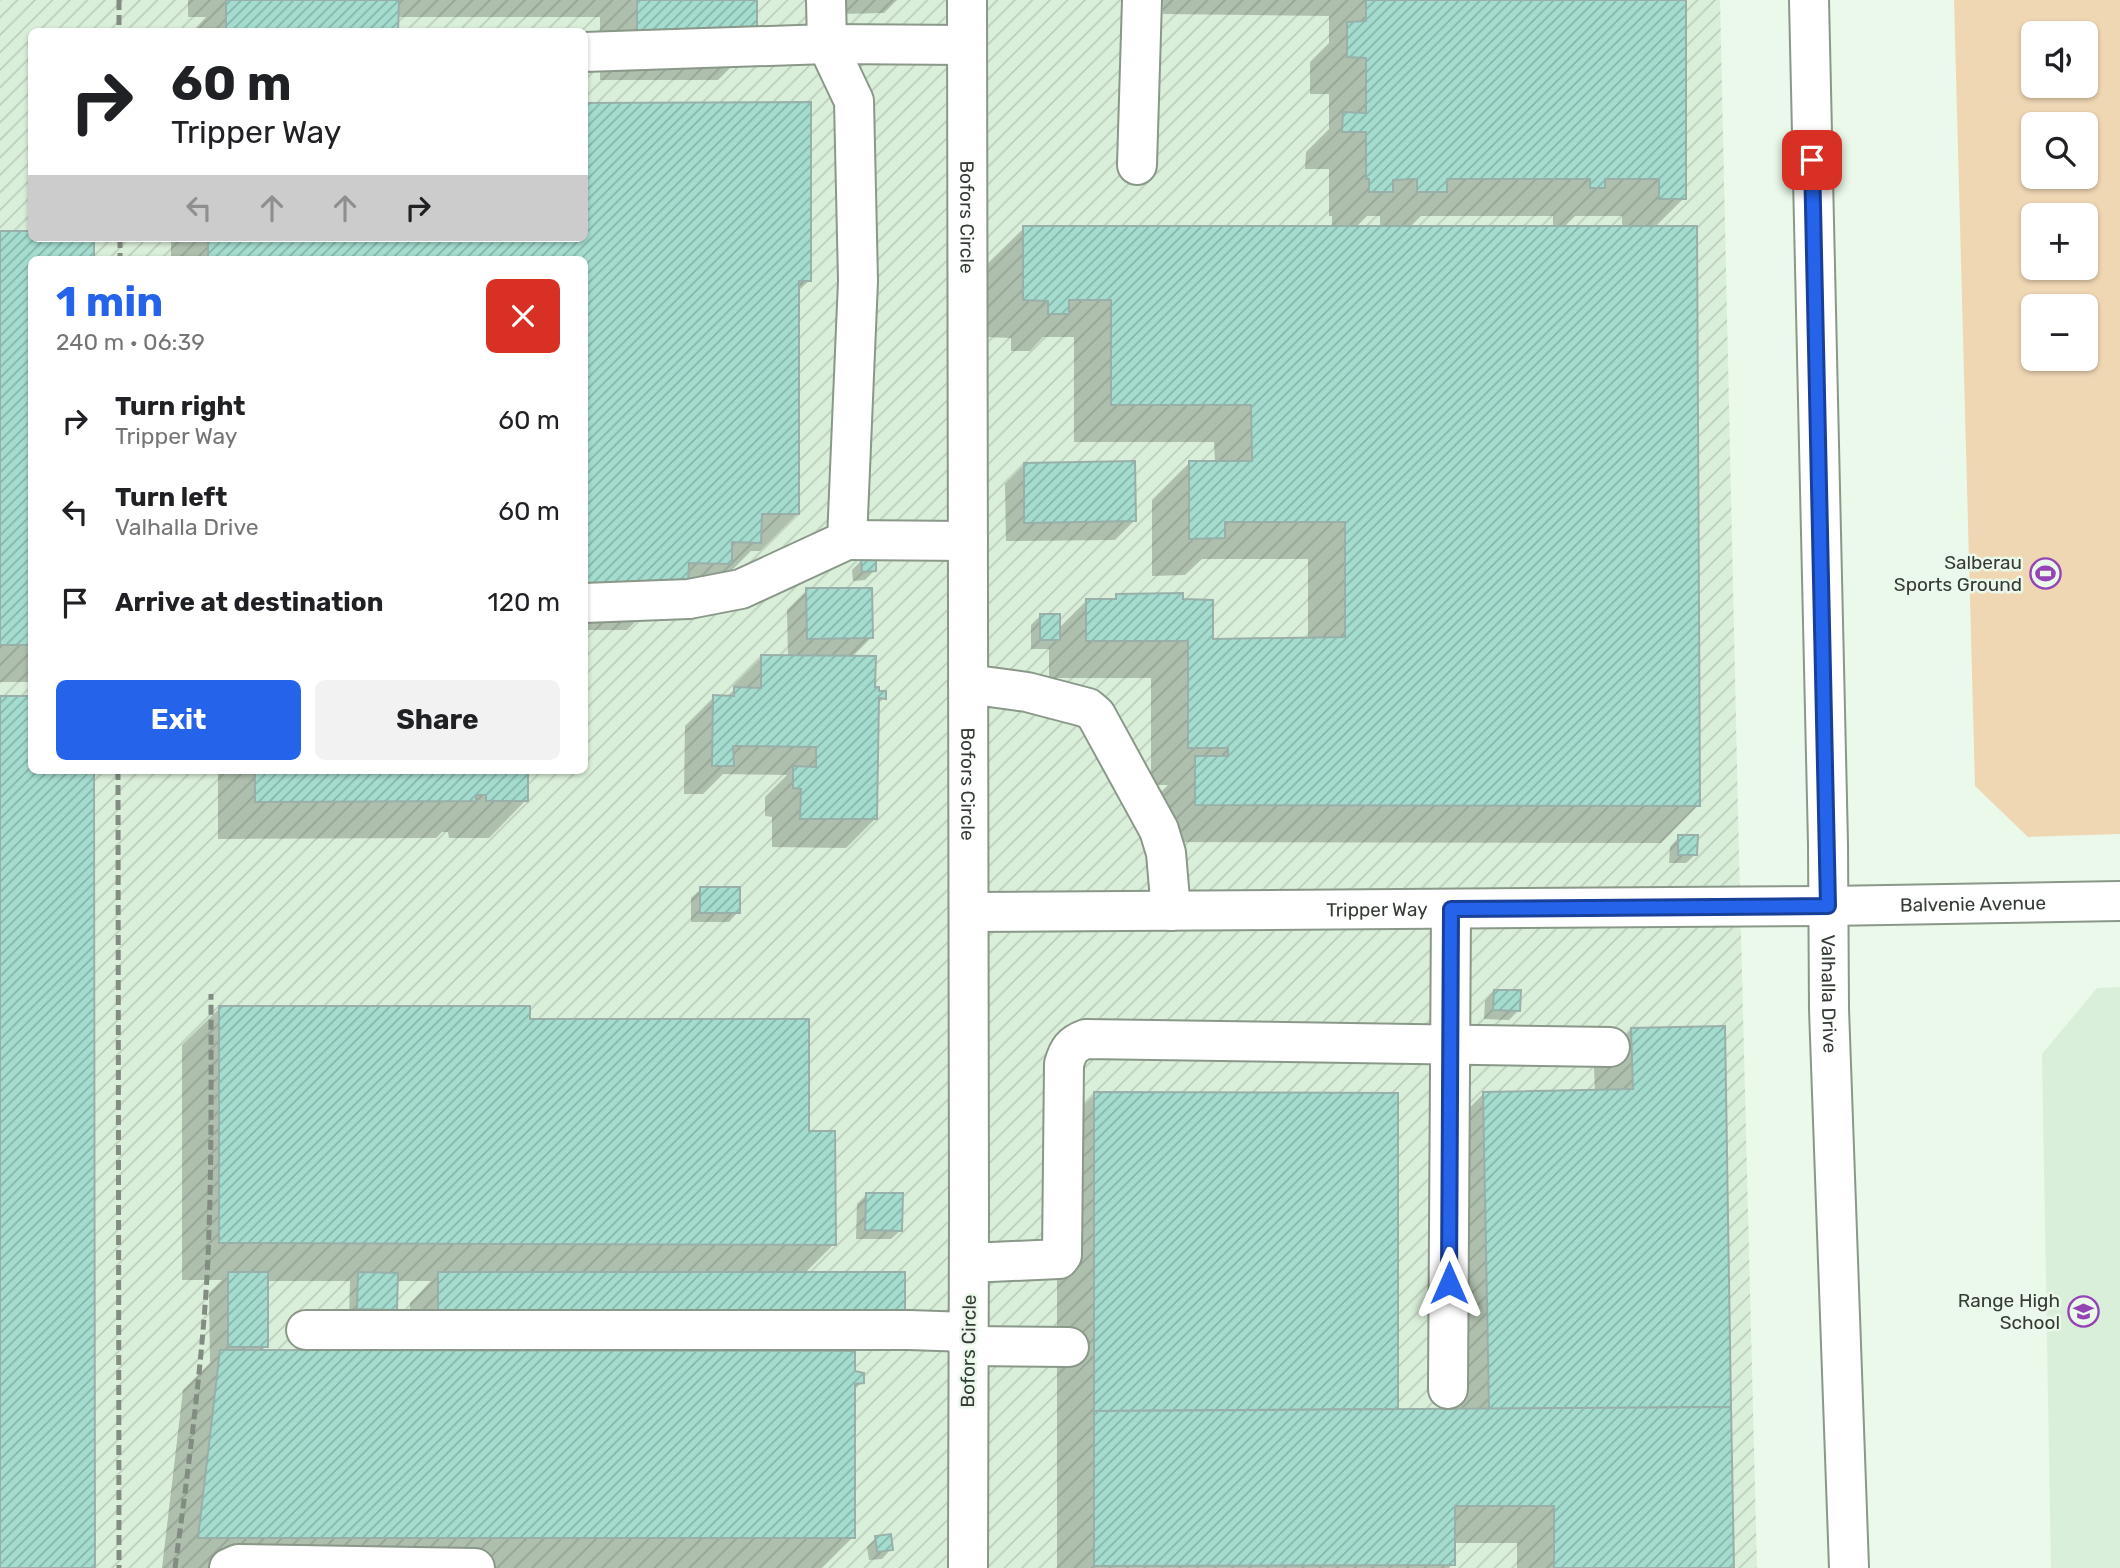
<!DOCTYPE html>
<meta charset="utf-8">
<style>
body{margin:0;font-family:Rubik,sans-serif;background:#f2f2f2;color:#202124;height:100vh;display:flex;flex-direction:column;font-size:26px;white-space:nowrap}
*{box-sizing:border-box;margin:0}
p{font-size:23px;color:#757577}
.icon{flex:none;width:38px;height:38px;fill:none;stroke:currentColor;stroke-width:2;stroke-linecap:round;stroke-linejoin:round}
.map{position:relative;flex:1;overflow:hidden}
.panel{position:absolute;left:28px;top:256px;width:560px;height:518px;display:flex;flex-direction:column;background:#fff;border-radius:10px;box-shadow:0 2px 5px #0004}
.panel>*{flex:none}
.guide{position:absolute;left:28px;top:28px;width:560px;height:214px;border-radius:10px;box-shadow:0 2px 5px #0004;background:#fff;color:#202124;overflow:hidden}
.tools{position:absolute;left:2021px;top:21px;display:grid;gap:14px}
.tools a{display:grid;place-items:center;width:77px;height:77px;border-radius:10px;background:#fff;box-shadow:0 2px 5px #0004;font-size:35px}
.pin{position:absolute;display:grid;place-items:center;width:60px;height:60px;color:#fff;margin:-30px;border-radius:14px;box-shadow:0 4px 10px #0006}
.me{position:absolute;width:77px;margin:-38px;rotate:0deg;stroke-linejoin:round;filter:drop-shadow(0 0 5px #0008)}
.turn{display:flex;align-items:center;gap:24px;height:147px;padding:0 28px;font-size:32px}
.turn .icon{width:91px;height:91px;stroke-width:2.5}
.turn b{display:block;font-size:49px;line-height:60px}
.lanes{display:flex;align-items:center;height:66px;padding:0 28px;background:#0003;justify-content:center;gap:35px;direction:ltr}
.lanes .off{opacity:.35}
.round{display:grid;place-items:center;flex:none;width:74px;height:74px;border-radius:10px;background:#f2f2f2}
.summary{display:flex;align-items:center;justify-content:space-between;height:119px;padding:0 28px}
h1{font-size:42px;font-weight:700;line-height:52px;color:#2563eb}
.button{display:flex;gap:14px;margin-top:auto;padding:14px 28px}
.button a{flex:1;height:80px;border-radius:10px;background:#2563eb;color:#fff;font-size:28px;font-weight:700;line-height:80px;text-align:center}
.button a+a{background:#f2f2f2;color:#202124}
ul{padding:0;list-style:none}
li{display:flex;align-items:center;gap:21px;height:91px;padding:0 28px}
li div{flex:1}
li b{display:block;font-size:26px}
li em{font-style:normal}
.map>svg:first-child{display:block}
.built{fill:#daefd9}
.industrial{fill:url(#industrial-furrows);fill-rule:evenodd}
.pitch{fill:#f0d7b4;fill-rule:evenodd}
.shadow{fill:#0003;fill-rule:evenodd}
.building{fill:url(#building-hatch);stroke:#99b0aa;stroke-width:2}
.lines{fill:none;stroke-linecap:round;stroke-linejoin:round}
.minor-casing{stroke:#8a9889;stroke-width:42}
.major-casing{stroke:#8a9889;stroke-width:42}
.minor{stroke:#fff;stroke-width:38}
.major{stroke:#fff;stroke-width:38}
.rail{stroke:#828c82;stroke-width:5;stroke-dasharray:10 5;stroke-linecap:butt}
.route-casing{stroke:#184099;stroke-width:18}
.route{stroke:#2563eb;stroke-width:12}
.labels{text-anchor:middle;stroke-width:5;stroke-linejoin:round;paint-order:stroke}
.street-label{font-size:19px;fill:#353b35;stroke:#eaf9e9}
.poi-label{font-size:19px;fill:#353b35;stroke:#eaf9e9;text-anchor:end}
</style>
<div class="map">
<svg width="2120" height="1568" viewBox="0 0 2120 1568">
<defs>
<pattern id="industrial-furrows" width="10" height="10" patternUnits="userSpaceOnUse" patternTransform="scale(1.75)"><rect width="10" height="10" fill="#daefd9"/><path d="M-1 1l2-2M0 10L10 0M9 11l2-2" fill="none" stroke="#bccebb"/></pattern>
<pattern id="building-hatch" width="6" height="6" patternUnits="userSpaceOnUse" patternTransform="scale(1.75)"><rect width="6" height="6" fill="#a4ddcf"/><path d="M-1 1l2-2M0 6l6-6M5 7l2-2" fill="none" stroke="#86b4a9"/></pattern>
</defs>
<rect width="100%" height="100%" fill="#eaf9e9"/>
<path class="built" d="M2120 987V1568H2051L2042 1054 2097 988Z"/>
<path class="industrial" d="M0 0H1720L1739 856 1757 1568H0ZM32 32H584V238H32ZM32 259H584V770H32Z"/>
<path class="pitch" d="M1954 0H2120V834L2028 837 1975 786ZM2034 33H2086V86H2034ZM2034 124H2086V177H2034ZM2034 215H2086V268H2034ZM2034 306H2086V359H2034Z"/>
<g class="shadow">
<path d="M188 0H756V42L718 80H600V17H397V32H192L206 17H188Z"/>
<path d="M840 0H897L884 13 840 14Z"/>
<path d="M1163 0H1684V198L1654 228 1698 805 1661 843 1158 842V795L1168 785H1151V678H1049V649H1031V625L1040 616 1058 629 1087 600 1112 601 1117 595 1181 600 1212 641 1308 639V559H1202L1185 575 1152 576V500L1189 463H1215L1214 442H1074V337H1043L1030 351H1011V338L986 337V265L1024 228H1332V216H1329V169H1305L1306 152 1329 129V94H1310V62L1329 43V16L1163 14ZM1367 216H1380V228H1355ZM1421 216H1553V228H1409ZM1575 216H1622V228H1563Z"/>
<path d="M0 233 32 238H92V259H32V682H0Z"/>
<path d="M171 238H584L810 280 797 292 798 513 760 551H751L722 580 637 620 627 630H584V259H171Z"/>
<path d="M1025 464 1134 521 1115 540 1006 541 1005 484Z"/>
<path d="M861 561 874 571 865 580 853 581 852 570Z"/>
<path d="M807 590 871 638 851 658 873 688 884 698 877 705 875 819 846 848 772 847V817L765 816V797L787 775 723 774 703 794H684L685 726 714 697H726L733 691V686L762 657H788L787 610Z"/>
<path d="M218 770H526V800L489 838H449L448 832H442L436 838 218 839Z"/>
<path d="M1679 837 1696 854 1686 863H1669L1670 847Z"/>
<path d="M701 889 738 912 729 922H691V898Z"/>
<path d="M1494 991 1518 1011 1509 1020 1484 1019 1485 1001Z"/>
<path d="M220 1008 528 1020 807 1133 834 1244 805 1273 903 1309 875 1338H409L410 1303 431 1281H396L395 1309 386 1319 349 1318 350 1281H266V1346L260 1352 853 1372 862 1382 853 1391V1537L822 1568H162L183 1390 210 1363 209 1293 222 1280H182V1045Z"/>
<path d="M1632 1029 1732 1568H1517V1543H1453V1564L1449 1568H1057V1132L1095 1094H1396V1411H1452L1446 1132 1483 1094 1595 1092 1594 1067Z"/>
<path d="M866 1195 901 1230 891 1239H856L857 1204Z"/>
<path d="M876 1538 891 1549 882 1559 869 1560 867 1547Z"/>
</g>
<g class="building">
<path d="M226 0H399L398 32H226Z"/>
<rect x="637" y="0" width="120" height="43"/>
<path d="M1366 0H1686V199H1659V179H1605V188H1590V179H1447V192H1417V179L1393 180V192H1369V179H1366V132H1342L1343 112 1366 113V58L1347 57V22L1366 21Z"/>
<path d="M811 102V281H799V514H762L761 543 732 542V564L689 563 688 583 584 593V259H208V238H584V103Z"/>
<path d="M1023 226H1697L1700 806 1195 805V756H1228V748H1188V641H1086V599H1116V594L1183 593V599L1213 600V639L1345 637V522H1225V538L1189 539V461H1252L1251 405H1111V300H1069V314H1048V301L1023 300Z"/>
<path d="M0 231H32V238H94V259H32V645H0Z"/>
<path d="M1135 461 1136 521 1024 523V463Z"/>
<path d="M861 559H876V571L862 572Z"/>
<path d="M806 588H872L873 638 807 639Z"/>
<rect x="1040" y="614" width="20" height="26"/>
<path d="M761 655 876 656 875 687H879V691H886V699L879 698 877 819H800L801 789 793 788V766L816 767V747L733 746 734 766H712L713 695 734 696V687L761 688Z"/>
<path d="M0 696H32V770H94L95 1568H0Z"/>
<path d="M255 770H528V801H486V795H476V801L255 802Z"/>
<path d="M1678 835H1698L1697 855H1678Z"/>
<rect x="700" y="887" width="40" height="26"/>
<path d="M1494 990H1521L1520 1011 1493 1010Z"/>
<path d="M219 1006H530V1019H809V1131H835L836 1245 219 1243Z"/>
<path d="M1725 1026 1731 1407 1489 1409 1483 1092 1633 1089 1631 1028Z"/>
<path d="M1094 1092 1398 1093V1409L1094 1411Z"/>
<path d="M866 1193H903L902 1231 865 1230Z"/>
<rect x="228" y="1272" width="40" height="75"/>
<path d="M358 1272 398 1273 397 1310 357 1309Z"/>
<rect x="438" y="1272" width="467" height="38"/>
<path d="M220 1350 855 1351V1371L864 1373V1383L855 1384V1538H198Z"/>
<path d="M1731 1407 1734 1568H1554V1506H1455V1565L1094 1566V1411Z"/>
<path d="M891 1534 893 1550 877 1552 875 1536Z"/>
</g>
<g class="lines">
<defs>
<g id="minor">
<path id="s1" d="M967 0 969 1216 968 1568"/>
<path d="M584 52 827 44 826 0"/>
<path d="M1137 165 1142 0"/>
<path d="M847 540 968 541"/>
<path d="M584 603 689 599 741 589 847 540 858 281 854 101 827 44 967 45"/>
<path d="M968 684 1027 692 1088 708 1096 715 1159 830 1166 853 1171 911"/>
<path id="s2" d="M969 912 1828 906 2120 901"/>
<path d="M969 1263 1059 1259 1062 1255 1064 1064C1068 1050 1072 1044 1086 1039L1610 1047"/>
<path d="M306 1330H909L968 1332"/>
<path d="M968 1346 1069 1347"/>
<path d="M1448 1389 1451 909"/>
<path d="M229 1568 238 1564 475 1568"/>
</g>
<g id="major">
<path id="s3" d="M1809 0 1828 844 1829 1009 1849 1568"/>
</g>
</defs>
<use href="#minor" class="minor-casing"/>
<use href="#major" class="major-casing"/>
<use href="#minor" class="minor"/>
<use href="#major" class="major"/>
<g class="rail">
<path d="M119 0V32"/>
<path d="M120 238V259"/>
<path d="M118 770 119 1568"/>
<path d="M175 1568C188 1471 201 1374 207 1277 212 1183 211 1088 211 994"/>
</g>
</g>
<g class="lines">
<defs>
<path id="route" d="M1449 1283 1451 909 1828 906 1812 160"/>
</defs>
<use href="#route" class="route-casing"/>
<use href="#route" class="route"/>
</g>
<defs>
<symbol id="stadium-ring" viewBox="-11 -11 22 22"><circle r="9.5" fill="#eaf9e9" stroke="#9444b4" stroke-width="1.5"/><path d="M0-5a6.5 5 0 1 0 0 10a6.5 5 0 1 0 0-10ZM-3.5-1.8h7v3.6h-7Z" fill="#9444b4"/></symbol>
<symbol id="school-ring" viewBox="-11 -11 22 22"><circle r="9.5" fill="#eaf9e9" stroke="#9444b4" stroke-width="1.5"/><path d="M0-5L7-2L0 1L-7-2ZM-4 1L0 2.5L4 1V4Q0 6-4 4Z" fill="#9444b4"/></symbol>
</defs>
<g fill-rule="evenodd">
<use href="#stadium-ring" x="2028" y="556" width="35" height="35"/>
<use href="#school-ring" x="2066" y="1294" width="35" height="35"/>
</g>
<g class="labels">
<g class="street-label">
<text dy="7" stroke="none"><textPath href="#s1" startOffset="217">Bofors Circle</textPath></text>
<text dy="7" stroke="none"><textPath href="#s1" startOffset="784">Bofors Circle</textPath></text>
<text dy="7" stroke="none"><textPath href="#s2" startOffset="1004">Balvenie Avenue</textPath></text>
<text dy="7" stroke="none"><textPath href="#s2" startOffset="408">Tripper Way</textPath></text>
<text dy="7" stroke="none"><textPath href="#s3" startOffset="994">Valhalla Drive</textPath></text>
<text transform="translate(968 1351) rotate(-89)" y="7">Bofors Circle</text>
</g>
<g class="poi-label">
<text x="2022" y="569">Salberau<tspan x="2022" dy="22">Sports Ground</tspan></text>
<text x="2060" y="1307">Range High<tspan x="2060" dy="22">School</tspan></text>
</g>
</g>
</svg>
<div class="tools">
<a><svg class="icon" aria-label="sound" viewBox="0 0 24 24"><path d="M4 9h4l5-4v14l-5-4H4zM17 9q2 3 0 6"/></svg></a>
<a><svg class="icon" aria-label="search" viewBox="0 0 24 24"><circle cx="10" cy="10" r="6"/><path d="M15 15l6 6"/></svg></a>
<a>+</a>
<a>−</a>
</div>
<div class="pin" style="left:1812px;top:160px;background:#d93025"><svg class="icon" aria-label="arrive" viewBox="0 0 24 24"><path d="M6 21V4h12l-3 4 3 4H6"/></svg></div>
<svg class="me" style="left:1449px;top:1283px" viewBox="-20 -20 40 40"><path d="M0-17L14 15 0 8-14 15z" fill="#2563eb" stroke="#fff" stroke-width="4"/></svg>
<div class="guide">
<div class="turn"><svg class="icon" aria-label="right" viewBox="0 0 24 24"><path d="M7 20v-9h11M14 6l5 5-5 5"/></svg><div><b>60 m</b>Tripper Way</div></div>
<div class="lanes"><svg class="icon off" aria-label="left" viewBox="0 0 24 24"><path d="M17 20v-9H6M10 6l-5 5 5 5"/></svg><svg class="icon off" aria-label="ahead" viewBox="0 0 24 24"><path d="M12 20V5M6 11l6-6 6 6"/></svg><svg class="icon off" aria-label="ahead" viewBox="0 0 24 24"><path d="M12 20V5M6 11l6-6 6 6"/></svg><svg class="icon" aria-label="right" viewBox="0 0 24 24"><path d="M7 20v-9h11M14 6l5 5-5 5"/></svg></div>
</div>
<section class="panel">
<div class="summary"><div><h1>1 min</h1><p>240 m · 06:39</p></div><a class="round" style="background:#d93025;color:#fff"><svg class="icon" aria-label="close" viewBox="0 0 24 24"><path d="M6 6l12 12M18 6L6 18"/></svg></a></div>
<ul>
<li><svg class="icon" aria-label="right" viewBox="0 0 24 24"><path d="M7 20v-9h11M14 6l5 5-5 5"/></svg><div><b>Turn right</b><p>Tripper Way</p></div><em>60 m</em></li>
<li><svg class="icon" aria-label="left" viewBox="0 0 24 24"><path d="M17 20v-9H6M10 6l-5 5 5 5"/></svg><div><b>Turn left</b><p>Valhalla Drive</p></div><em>60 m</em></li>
<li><svg class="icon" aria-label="arrive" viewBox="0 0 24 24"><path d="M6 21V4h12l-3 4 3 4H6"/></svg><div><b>Arrive at destination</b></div><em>120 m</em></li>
</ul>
<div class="button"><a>Exit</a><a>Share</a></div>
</section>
</div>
